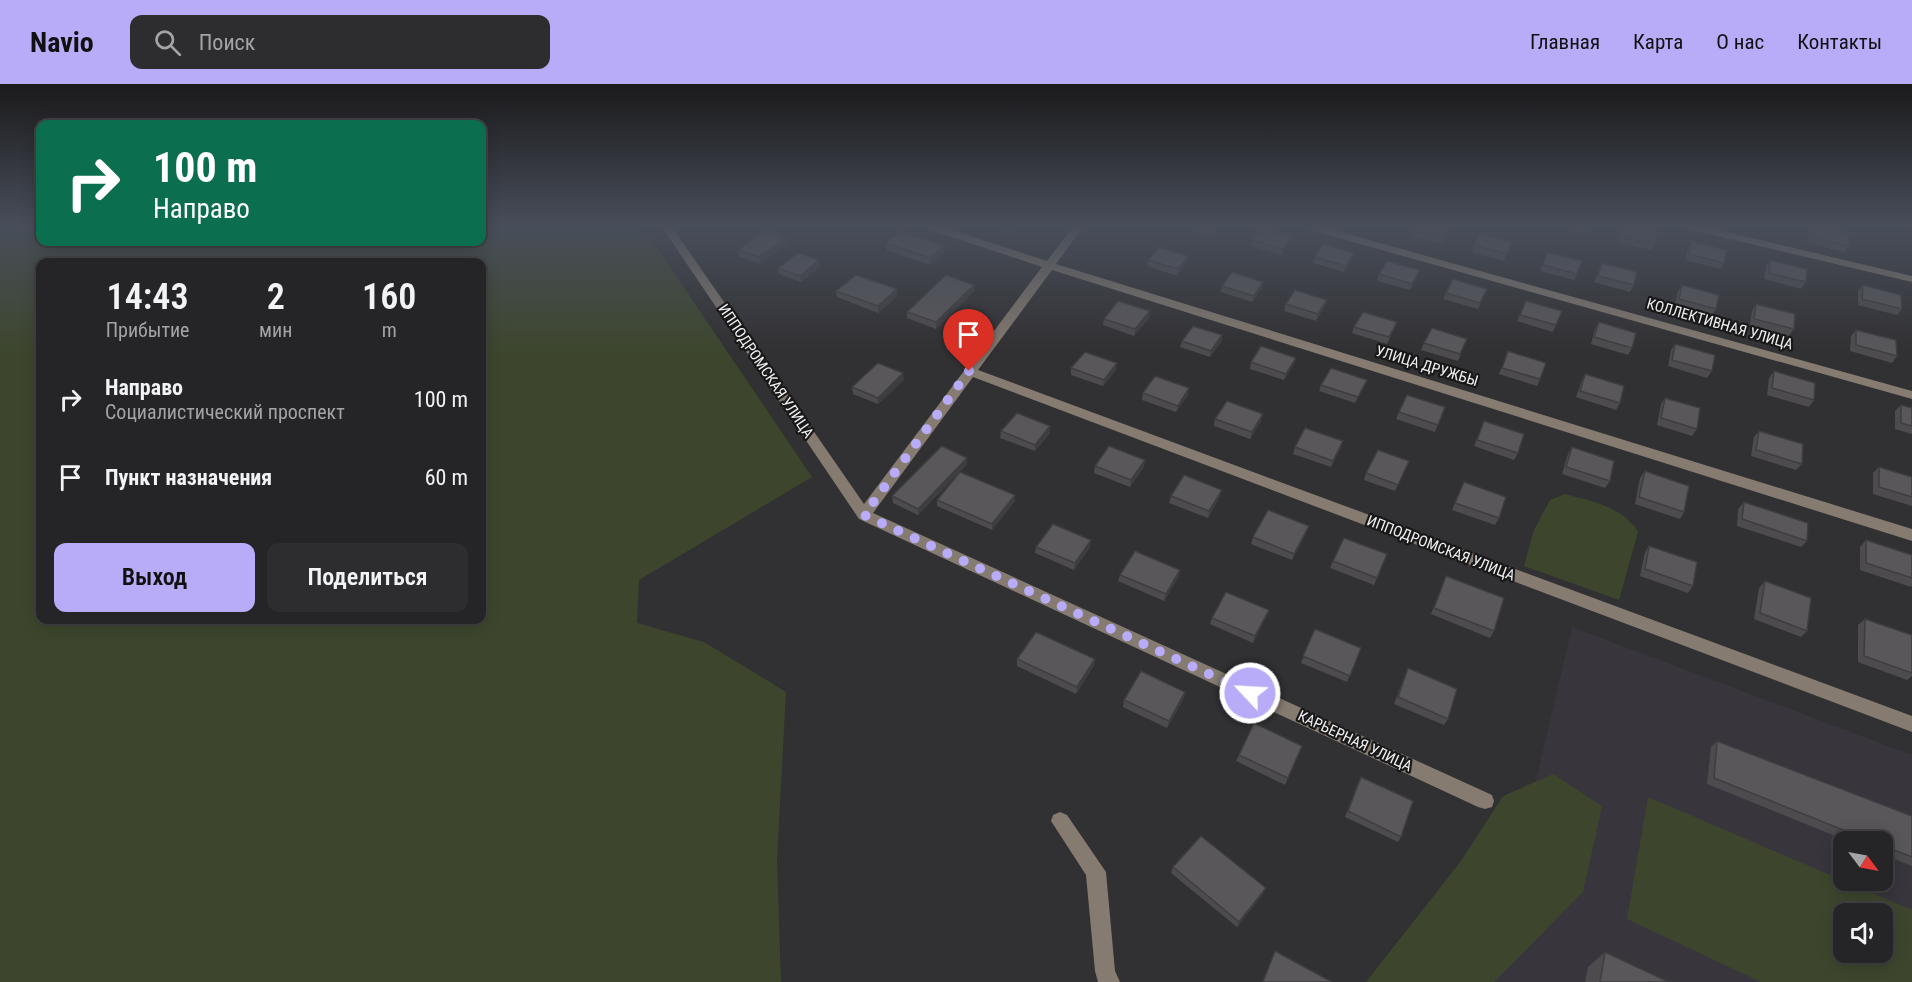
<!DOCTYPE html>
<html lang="ru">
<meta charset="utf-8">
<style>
body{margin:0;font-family:"Roboto Condensed",sans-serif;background:#2d2c2e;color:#f1f3f6;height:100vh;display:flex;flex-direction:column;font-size:22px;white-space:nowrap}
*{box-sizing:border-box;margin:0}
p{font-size:20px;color:#a3a4a7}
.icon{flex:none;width:33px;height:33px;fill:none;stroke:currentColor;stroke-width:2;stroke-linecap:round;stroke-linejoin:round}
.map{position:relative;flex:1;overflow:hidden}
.panel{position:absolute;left:36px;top:174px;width:450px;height:366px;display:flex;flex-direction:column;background:#252426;border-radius:12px;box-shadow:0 3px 15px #0003,0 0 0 2px #424143}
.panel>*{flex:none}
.top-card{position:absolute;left:36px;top:36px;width:450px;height:126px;border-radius:12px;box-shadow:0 3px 15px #0003,0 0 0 2px #424143;background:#0b6e4f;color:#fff;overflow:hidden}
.needle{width:39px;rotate:122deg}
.fabs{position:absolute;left:1833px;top:747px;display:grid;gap:12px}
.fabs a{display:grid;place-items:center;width:60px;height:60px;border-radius:12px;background:#252426;box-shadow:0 3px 15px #0003,0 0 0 2px #424143;font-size:30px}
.pin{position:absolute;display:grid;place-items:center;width:51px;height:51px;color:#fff;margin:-62px -26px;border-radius:50% 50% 50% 0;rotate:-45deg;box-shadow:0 0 6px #0007}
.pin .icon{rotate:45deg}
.me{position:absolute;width:66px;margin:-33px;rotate:295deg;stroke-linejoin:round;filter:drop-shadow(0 0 4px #0008)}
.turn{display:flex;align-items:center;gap:21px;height:126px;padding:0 18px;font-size:27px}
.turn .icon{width:78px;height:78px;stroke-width:2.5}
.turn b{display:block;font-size:42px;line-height:51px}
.eta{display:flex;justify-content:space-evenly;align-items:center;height:102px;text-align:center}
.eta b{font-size:36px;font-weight:600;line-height:42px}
.cta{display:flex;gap:12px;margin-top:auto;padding:12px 18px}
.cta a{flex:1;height:69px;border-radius:12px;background:#b8abf7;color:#111;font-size:24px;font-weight:600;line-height:69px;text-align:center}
.cta a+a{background:#2d2c2e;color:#f1f3f6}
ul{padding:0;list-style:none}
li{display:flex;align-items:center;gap:18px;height:78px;padding:0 18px}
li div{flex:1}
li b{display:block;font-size:22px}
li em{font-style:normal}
header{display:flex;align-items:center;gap:36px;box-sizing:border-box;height:84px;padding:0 30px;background:#b8abf7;color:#111}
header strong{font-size:28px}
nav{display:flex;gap:33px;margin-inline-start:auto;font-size:21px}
.search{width:420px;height:54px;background:#2d2c2e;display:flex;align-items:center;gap:15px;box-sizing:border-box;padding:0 21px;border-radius:12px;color:#a3a4a7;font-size:22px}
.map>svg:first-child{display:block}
.built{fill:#39353d;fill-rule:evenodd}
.green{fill:#3d462d;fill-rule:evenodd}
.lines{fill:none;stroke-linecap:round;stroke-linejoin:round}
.minor{fill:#857b71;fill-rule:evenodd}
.wall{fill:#4d4b4d}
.shaded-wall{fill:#3e3d3f}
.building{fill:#59575a;stroke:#3e3d3f;stroke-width:1.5}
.route{stroke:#b8abf7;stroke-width:10;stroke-dasharray:0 18}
.labels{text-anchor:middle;stroke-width:4.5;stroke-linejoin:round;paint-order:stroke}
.street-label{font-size:15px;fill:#f0eff1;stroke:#191819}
</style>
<header>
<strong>Navio</strong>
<div class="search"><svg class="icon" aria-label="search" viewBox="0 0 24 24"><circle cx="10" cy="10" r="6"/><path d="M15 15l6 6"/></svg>Поиск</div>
<nav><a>Главная</a><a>Карта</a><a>О нас</a><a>Контакты</a></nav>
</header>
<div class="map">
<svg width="1912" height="898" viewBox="0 0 1912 898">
<rect width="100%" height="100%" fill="#313032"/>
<path class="built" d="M1572 543 1912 671V898H1383L1528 730ZM1844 758H1882V796H1844ZM1844 830H1882V868H1844Z"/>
<g class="green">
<path d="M0 143H40V158H482V143H643L812 393 639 496 637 539 704 558 786 608 777 776 781 898H0ZM482 178V536H40V178Z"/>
<path d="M1565 410C1591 417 1624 423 1638 448L1619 516 1524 482 1534 446 1550 416Z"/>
<path d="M1553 690 1602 722 1583 808 1494 898H1366L1461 777 1503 712Z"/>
<path d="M1648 713 1912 826V898H1761L1627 835ZM1844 830H1882V868H1844Z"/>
</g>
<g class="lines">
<g class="minor">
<path d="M662 143H672L864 420 1042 183 928 145 927 143H942L1047 177 1073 143H1083L1056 180 1912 445V457L1052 186 978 286 1912 632V648L973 293 873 429 1492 711 1494 717 1492 723 1485 725 1478 723 859 435Z"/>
<path d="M1306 143H1322L1912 307V315L1307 145Z"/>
<path d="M1687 143H1705L1912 192V198L1692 146Z"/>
<path d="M1060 728 1067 731 1106 788 1115 887 1120 898H1098L1095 887 1086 791 1051 737 1053 731Z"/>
</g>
</g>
<g class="wall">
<path d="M995 143H1016L1011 148Z"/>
<path d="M1183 143H1219L1212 152Z"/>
<path d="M1450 143 1442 160 1410 152 1413 145Z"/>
<path d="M1560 143H1593L1590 150Z"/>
<path d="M1622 143H1638L1654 160 1651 166 1617 158Z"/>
<path d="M1812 143H1821L1849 162 1844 168 1808 159 1809 147Z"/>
<path d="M1480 149 1512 158 1504 177 1472 168Z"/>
<path d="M1291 152 1290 159 1281 171 1251 162 1252 156Z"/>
<path d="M786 154 787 160 760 180 739 172 738 166Z"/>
<path d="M1692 157 1724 179 1720 185 1685 176 1688 164Z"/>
<path d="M886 159 945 168 930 181 886 166Z"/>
<path d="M1547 168 1577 190 1574 196 1540 187Z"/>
<path d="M1188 172 1187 178 1177 192 1147 182 1148 176Z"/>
<path d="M1315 173 1352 176 1344 188 1313 179Z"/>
<path d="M819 176 820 183 801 198 779 190 778 184Z"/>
<path d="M1770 176 1806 198 1801 205 1764 195 1766 182Z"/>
<path d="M1602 179 1634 201 1630 208 1594 198Z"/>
<path d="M1379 190 1417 193 1410 206 1377 197Z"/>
<path d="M1453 195 1487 205 1478 225 1443 215Z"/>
<path d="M974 201V207L936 245 907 234V228Z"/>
<path d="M1682 201 1716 225 1712 232 1675 221 1678 207Z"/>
<path d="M1863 201 1902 225 1897 231 1858 221V207Z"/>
<path d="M1222 202 1262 204 1252 218 1221 208Z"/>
<path d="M897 205V212L878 229 837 213 836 207Z"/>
<path d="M1327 216 1325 222 1316 237 1284 227 1286 220Z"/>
<path d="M1526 217 1556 241 1553 248 1517 237Z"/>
<path d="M1756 220 1794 245 1789 252 1750 241 1752 227Z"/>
<path d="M1150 227 1149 234 1134 252 1103 241 1104 235Z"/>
<path d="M1397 238 1387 260 1352 249 1354 243Z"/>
<path d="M1599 238 1632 264 1628 271 1591 260 1595 245Z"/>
<path d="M1856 246 1897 272 1892 279 1850 267 1851 252Z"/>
<path d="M1222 251 1221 258 1210 273 1180 263 1182 257Z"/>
<path d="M1467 255 1458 277 1421 266 1424 259Z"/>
<path d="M1675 260 1712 287 1707 294 1668 282 1671 266Z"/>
<path d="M1508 267 1540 295 1537 302 1499 290Z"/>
<path d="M1296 274 1294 280 1284 296 1250 285 1251 278Z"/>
<path d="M1071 284 1116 286 1103 302 1071 291Z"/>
<path d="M1774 287 1814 316 1809 323 1767 311 1769 294Z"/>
<path d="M1585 290 1620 319 1616 326 1576 313 1582 296Z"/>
<path d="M904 296 878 320 853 310 852 303Z"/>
<path d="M1367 296 1355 319 1319 307 1321 301Z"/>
<path d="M1143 309 1188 311 1176 328 1142 316Z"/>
<path d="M1665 314 1697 345 1692 352 1657 341 1661 320Z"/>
<path d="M1901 321 1912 324V350L1895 345V327Z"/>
<path d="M1445 323 1435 348 1396 335 1399 328Z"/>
<path d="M1215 335 1261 337 1250 355 1214 342Z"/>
<path d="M1484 337 1518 369 1514 376 1474 362Z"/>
<path d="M1050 342V349L1035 367 1000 354 1001 347Z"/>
<path d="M1759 347 1802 380 1796 386 1751 372 1754 353Z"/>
<path d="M1295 363 1341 364 1331 383 1293 370Z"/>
<path d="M1572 363 1610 397 1605 404 1562 390 1568 370Z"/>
<path d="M1409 377 1395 407 1364 396 1366 389Z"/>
<path d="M967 380 918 431 893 419 892 412Z"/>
<path d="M1095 382 1144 383 1130 403 1094 389Z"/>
<path d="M1879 383 1912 393V422L1873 410V389Z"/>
<path d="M1645 387 1684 428 1680 435 1635 420 1640 394Z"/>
<path d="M1464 398 1499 434 1495 441 1452 426Z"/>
<path d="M1015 411V417L992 446 937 422V416Z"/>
<path d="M1171 412H1220L1208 434 1169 419Z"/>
<path d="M1744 418 1807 457 1801 463 1737 442 1738 425Z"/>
<path d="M1307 448 1292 476 1251 460 1253 453Z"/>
<path d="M1866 456 1912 494V501L1911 503 1860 486V463Z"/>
<path d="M1649 462 1693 502 1688 509 1640 492 1645 468Z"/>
<path d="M1036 463H1090L1074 486 1035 469Z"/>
<path d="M1387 470 1374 501 1330 484 1333 477Z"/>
<path d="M1120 491 1179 492 1164 517 1118 497Z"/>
<path d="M1446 492 1494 547 1490 554 1431 530Z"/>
<path d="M1765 497 1807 547 1801 553 1754 535 1759 504Z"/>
<path d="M1269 526 1266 533 1253 559 1210 540 1212 534Z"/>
<path d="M1865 535 1912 551V592L1907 596 1858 578V541Z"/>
<path d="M1315 545 1361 564 1347 598 1301 579Z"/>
<path d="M1017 575H1095L1094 581 1076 610 1017 582Z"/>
<path d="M1408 584 1448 635 1444 641 1394 620 1405 591Z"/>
<path d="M1184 614 1167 644 1123 623 1124 616Z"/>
<path d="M1717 657 1912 732V782L1882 770V758H1850L1707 700 1711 663Z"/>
<path d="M1302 662 1285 701 1236 677 1239 671Z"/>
<path d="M1361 693 1401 753 1398 758 1345 733 1358 699Z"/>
<path d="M1173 783 1263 810 1237 843 1171 789Z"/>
<path d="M1275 867 1332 898H1262Z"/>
<path d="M1605 868 1669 898H1585L1588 883Z"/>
</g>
<g class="shaded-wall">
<path d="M1011 143H1016L1011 148Z"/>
<path d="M1215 143H1219L1212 152 1213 145Z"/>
<path d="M1291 152 1290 159 1281 171 1283 165Z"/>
<path d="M786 154 787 160 760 180 759 173Z"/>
<path d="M945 162V168L930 181V174Z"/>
<path d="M1354 169 1352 176 1344 188 1346 182Z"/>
<path d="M1188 172 1187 178 1177 192 1178 185Z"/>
<path d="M819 176 820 183 801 198 800 192Z"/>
<path d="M1263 198 1262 204 1252 218 1254 212Z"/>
<path d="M974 201V207L936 245V238Z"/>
<path d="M897 205V212L878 229V222Z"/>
<path d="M1327 216 1325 222 1316 237 1318 230Z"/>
<path d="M1150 227 1149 234 1134 252 1135 245Z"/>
<path d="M1222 251 1221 258 1210 273 1211 267Z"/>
<path d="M1296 274 1294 280 1284 296 1286 290Z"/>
<path d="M1117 279 1116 286 1103 302 1104 296Z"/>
<path d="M903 289 904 296 878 320V314Z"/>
<path d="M1189 304 1188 311 1176 328 1178 322Z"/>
<path d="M1263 330 1261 337 1250 355 1252 348Z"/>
<path d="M1050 342V349L1035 367V361Z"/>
<path d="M1343 357 1341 364 1331 383 1333 377Z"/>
<path d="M967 374V380L918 431V425Z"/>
<path d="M1145 376 1144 383 1130 403 1131 396Z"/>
<path d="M1222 406 1220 412 1208 434 1209 427Z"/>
<path d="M1015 411V417L992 446V440Z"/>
<path d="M1309 442 1307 448 1292 476 1294 470Z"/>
<path d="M1091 456 1090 463 1074 486 1075 479Z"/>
<path d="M1180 486 1179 492 1164 517 1166 510Z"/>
<path d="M1269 526 1266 533 1253 559 1255 552Z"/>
<path d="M1095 575 1094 581 1076 610 1077 603Z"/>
<path d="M1185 608 1184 614 1167 644 1169 637Z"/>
<path d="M1266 804 1263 810 1237 843 1239 838Z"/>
</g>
<g class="building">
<path d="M1204 143H1215L1213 145Z"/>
<path d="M1414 143H1450L1444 154 1413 145Z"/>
<path d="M1623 143H1638L1658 148 1654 160 1620 151Z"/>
<path d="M1813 143H1821L1849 149V162L1812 153Z"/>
<path d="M1262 144 1291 152 1283 165 1252 156Z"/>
<path d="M765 146 786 154 759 173 738 166Z"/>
<path d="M900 147 945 162 930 174 886 159Z"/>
<path d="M1480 149 1512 158 1507 170 1474 161Z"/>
<path d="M1692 157 1727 166 1724 179 1689 170Z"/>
<path d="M1323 160 1354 169 1346 182 1315 173Z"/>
<path d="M1159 163 1188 172 1178 185 1148 176Z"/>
<path d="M1547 168 1582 177 1577 190 1543 181Z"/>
<path d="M798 169 819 176 800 192 778 184Z"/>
<path d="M1770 176 1807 185 1806 198 1769 189Z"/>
<path d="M1387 177 1420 186 1412 200 1379 190Z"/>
<path d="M1602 179 1637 188 1634 201 1598 192Z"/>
<path d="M1232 188 1263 198 1254 212 1222 202Z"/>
<path d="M856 191 897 205 878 222 836 207Z"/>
<path d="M946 191 974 201 936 238 907 228Z"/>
<path d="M1453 195 1487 205 1480 219 1446 209Z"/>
<path d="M1682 201 1719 211 1716 225 1679 215Z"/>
<path d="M1863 201 1901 211 1902 225 1862 215Z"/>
<path d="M1295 206 1327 216 1318 230 1286 220Z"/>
<path d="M1118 217 1150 227 1135 245 1104 235Z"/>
<path d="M1526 217 1562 227 1556 241 1520 231Z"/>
<path d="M1756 220 1795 230 1794 245 1754 235Z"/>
<path d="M1363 228 1397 238 1389 253 1354 243Z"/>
<path d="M1599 238 1636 249 1632 264 1594 253Z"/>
<path d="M1193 242 1222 251 1211 267 1182 257Z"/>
<path d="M1432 244 1467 255 1460 270 1424 259Z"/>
<path d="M1856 246 1896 256 1897 272 1856 261Z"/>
<path d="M1675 260 1715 271 1712 287 1672 276Z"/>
<path d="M1261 262 1296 274 1286 290 1251 278Z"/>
<path d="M1508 267 1546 279 1540 295 1502 284Z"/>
<path d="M1085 268 1117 279 1104 296 1071 284Z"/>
<path d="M878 279 903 289 878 314 852 303Z"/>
<path d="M1331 284 1367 296 1358 313 1321 301Z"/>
<path d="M1774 287 1815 299 1814 316 1772 304Z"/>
<path d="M1585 290 1624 302 1620 319 1580 307Z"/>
<path d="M1155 292 1189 304 1178 322 1143 309Z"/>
<path d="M1407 311 1445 323 1438 341 1399 328Z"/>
<path d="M1665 314 1700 324 1697 345 1661 334Z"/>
<path d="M1227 317 1263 330 1252 348 1215 335Z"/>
<path d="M1901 321 1912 324V342L1901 339Z"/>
<path d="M1017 329 1050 342 1035 361 1001 347Z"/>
<path d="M1484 337 1524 350 1518 369 1477 356Z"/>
<path d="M1305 344 1343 357 1333 377 1295 363Z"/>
<path d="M1759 347 1803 360 1802 380 1756 366Z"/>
<path d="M942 362 967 374 918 425 892 412Z"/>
<path d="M1109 362 1145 376 1131 396 1095 382Z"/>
<path d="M1572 363 1614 377 1610 397 1566 383Z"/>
<path d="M1378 366 1409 377 1398 401 1366 389Z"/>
<path d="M1879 383 1912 393V413L1879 403Z"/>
<path d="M1645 387 1689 402 1684 428 1639 413Z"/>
<path d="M960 388 1015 411 992 440 937 416Z"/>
<path d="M1184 391 1222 406 1209 427 1171 412Z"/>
<path d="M1464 398 1506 413 1499 434 1455 419Z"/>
<path d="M1744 418 1808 439 1807 457 1742 435Z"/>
<path d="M1268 426 1309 442 1294 470 1253 453Z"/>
<path d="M1053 440 1091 456 1075 479 1036 463Z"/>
<path d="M1344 454 1387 470 1377 494 1333 477Z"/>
<path d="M1866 456 1912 471V494L1866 479Z"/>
<path d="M1649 462 1697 478 1693 502 1645 485Z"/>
<path d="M1135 467 1180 486 1166 510 1120 491Z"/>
<path d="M1446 492 1504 514 1494 547 1434 524Z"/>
<path d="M1765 497 1811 514 1807 547 1760 529Z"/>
<path d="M1226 508 1269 526 1255 552 1212 534Z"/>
<path d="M1865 535 1912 551V589L1864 572Z"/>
<path d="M1315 545 1361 564 1350 592 1303 572Z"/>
<path d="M1036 548 1095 575 1077 603 1017 575Z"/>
<path d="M1408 584 1457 605 1448 635 1398 613Z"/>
<path d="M1141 587 1185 608 1169 637 1124 616Z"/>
<path d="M1254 639 1302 662 1288 694 1239 671Z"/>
<path d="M1717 657 1912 732V773L1882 761V758H1873L1714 694Z"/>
<path d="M1361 693 1413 717 1401 753 1348 727Z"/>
<path d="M1201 752 1266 804 1239 838 1173 783Z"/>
<path d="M1275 867 1332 898H1263Z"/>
<path d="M1605 868 1669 898H1600Z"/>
</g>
<linearGradient id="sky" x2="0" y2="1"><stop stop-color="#1b1a1c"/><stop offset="0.53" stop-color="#484e5a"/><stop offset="1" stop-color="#484e5a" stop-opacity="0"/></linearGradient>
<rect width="1912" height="269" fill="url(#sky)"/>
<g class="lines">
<path class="route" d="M969 287 864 431 1250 609"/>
</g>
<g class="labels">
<g class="street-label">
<text transform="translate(1720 240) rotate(16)" y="5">КОЛЛЕКТИВНАЯ УЛИЦА</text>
<text transform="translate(1427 282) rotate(17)" y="5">УЛИЦА ДРУЖБЫ</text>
<text transform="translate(766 287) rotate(56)" y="5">ИППОДРОМСКАЯ УЛИЦА</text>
<text transform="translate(1441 464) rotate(21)" y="5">ИППОДРОМСКАЯ УЛИЦА</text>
<text transform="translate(1355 657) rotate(25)" y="5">КАРЬЕРНАЯ УЛИЦА</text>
</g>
</g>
</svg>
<div class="fabs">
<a><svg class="needle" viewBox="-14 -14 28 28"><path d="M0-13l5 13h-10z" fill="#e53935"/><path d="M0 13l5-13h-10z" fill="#a3a4a7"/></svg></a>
<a><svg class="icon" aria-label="sound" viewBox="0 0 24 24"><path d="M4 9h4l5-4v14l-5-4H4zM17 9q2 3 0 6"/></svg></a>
</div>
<div class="pin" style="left:969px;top:287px;background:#d93025"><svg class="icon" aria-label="arrive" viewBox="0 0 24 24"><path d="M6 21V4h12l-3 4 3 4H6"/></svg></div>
<svg class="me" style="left:1250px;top:609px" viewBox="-20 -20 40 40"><circle r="17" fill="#b8abf7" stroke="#fff" stroke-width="3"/><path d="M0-11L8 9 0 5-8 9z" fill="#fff"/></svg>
<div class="top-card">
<div class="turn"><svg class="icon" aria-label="right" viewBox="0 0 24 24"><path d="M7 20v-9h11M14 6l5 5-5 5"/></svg><div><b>100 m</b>Направо</div></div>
</div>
<section class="panel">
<div class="eta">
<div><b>14:43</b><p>Прибытие</p></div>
<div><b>2</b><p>мин</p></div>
<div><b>160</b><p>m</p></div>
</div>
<ul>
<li><svg class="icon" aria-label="right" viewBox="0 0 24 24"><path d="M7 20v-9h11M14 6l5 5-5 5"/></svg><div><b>Направо</b><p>Социалистический проспект</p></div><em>100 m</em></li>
<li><svg class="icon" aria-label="arrive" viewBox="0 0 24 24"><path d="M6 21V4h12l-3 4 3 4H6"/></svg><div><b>Пункт назначения</b></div><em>60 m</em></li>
</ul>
<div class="cta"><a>Выход</a><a>Поделиться</a></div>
</section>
</div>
